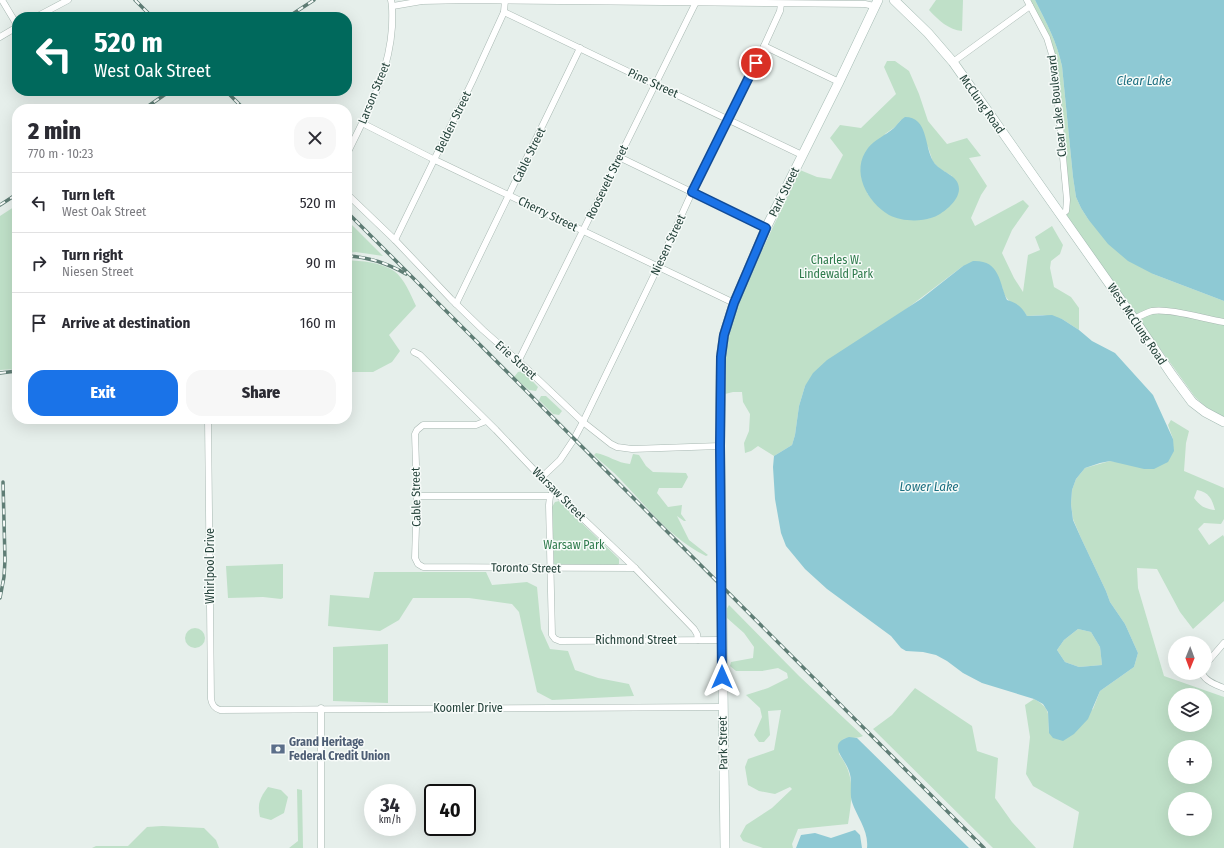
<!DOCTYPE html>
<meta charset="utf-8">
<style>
body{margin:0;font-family:"Fira Sans Condensed",sans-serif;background:#f7f7f7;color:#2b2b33;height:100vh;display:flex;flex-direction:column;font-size:15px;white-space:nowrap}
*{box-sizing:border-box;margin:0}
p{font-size:13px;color:#7c7c81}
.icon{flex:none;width:22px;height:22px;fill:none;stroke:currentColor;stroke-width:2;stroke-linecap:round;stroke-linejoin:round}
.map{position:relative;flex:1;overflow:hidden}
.drawer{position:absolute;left:12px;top:104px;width:340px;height:320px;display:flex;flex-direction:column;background:#fff;border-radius:16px;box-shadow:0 4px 16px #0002}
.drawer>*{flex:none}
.hud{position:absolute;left:12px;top:12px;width:340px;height:84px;border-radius:16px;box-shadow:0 4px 16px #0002;background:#00695c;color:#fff;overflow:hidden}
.needle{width:26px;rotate:181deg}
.fabs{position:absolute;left:1168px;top:636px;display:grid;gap:8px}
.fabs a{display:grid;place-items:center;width:44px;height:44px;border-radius:50%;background:#fff;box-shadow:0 4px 16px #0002;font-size:20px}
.speed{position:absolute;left:364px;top:784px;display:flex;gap:8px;font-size:20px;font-weight:700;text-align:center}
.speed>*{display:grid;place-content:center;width:52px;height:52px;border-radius:50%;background:#fff;box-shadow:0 4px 16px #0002;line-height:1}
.speed small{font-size:10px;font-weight:400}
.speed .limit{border:2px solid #111;border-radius:6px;background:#fff;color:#111}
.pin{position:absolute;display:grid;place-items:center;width:34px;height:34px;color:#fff;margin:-17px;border:2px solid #fff;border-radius:50%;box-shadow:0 1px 4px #0007}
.me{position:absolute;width:44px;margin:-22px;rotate:0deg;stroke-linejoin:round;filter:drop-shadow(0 0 3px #0008)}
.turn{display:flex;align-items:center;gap:14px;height:84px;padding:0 16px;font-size:18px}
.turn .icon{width:52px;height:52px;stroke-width:2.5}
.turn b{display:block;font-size:28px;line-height:34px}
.round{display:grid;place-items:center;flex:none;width:42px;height:42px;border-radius:16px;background:#f7f7f7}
.overview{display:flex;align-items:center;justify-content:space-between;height:68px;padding:0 16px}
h1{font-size:24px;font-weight:800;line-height:30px}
.cta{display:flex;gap:8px;margin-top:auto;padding:8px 16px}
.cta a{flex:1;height:46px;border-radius:16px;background:#1a73e8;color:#fff;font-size:16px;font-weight:800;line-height:46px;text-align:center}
.cta a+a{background:#f7f7f7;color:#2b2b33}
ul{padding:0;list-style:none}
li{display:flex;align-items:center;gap:12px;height:60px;padding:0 16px;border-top:1px solid #e1e1e2}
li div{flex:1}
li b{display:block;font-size:15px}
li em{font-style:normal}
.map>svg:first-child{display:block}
.green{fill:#bfe0c8;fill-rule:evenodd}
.water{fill:#8ec9d4;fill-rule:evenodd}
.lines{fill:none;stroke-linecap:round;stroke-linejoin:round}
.street-casing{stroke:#a8b8b2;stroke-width:7}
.secondary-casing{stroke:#a4bbb3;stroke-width:10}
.street{stroke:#fff;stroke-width:6}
.secondary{stroke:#fff;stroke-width:9}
.rail-casing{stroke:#5f7d75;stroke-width:3.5}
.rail{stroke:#f7fbf9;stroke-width:2;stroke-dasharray:6;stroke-linecap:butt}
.route-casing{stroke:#114b97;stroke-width:10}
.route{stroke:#1a73e8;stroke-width:7}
.labels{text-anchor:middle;stroke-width:3;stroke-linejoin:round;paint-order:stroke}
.street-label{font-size:12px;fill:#24423a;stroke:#f7fbf9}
.park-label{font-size:12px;fill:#2d7a4b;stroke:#f7fbf9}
.service-label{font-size:12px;font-weight:bold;fill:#4e5e75;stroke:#f7fbf9;text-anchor:start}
.water-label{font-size:13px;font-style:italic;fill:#1c6f80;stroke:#f7fbf9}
</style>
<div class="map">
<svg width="1224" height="848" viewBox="0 0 1224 848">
<rect width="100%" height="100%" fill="#e6efeb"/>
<g class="green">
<path d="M936 0H963L962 31C949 30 938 20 929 10Z"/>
<path d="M1029 0H1035C1046 22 1057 42 1062 66L1073 177 1076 197 1081 208 1088 219 1153 274 1224 301V417L1207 408 1195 397 1135 314 1131 306 1065 216 1055 57Z"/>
<path d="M887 61H895L909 71 919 94 928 121 947 144 967 138 981 156 969 158 987 186 981 195 971 218 975 226 1023 200 1029 206 1012 230 1002 253 1014 278 1023 292 1028 255 1040 250 1035 237 1052 226 1063 245 1060 254 1051 261 1050 268 1054 287 1071 297 1079 308V330L1062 319 1043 315 1027 316C1018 301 1005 306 1002 286L963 266 805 386 799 406 795 435 792 445 774 456 758 446 751 451 745 453 744 443 749 431 750 414 743 402 742 392H733L725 394 726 350 736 305 800 170 817 177 831 179 843 155 830 138 840 125 861 128 896 94 884 67ZM901 120 928 147 933 162 940 169 952 176 931 218C899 222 888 218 867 193L885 134 895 127Z"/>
<path d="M17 205V369L0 370V216Z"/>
<path d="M347 220 383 256 356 252 347 253Z"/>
<path d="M347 260C362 261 380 262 394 271 404 278 411 295 416 306L389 335 400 351 392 362 373 372H347Z"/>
<path d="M523 371 538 387 536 391 529 390 514 377 518 372Z"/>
<path d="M541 396H546L562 411 559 415 553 414 539 400Z"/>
<path d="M1171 420 1189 431 1186 443 1184 471 1224 488V519L1221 524 1204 523 1198 529 1209 545 1223 535 1224 537V601L1193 629 1180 612 1157 569 1137 568 1138 588 1164 676 1224 697V848H1073L1079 812 1033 786 1026 774 1030 737 1025 705 1034 699C1052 709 1048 715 1049 733L1093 709 1100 691 1134 667 1138 653 1125 624 1110 602 1106 591 1081 538 1073 519 1071 504 1072 490 1076 479 1085 468 1110 461 1120 462 1173 439 1168 425ZM1197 490C1209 492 1212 499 1215 510 1205 509 1200 506 1194 498ZM1175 695H1205V725H1175ZM1175 747H1205V777H1175ZM1175 799H1205V829H1175Z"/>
<path d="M596 453C608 455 617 463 630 464L633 454 639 455 646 466 653 472 686 473 688 477 682 488H659L657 493 668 507 682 505 681 514 686 521H684L677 516 689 540 708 555 706 556C671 539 648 508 621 480 613 471 603 464 594 455Z"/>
<path d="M559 501 619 559V564L615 566H557L554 564 552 507 555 502Z"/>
<path d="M283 564V598L281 599 263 597 228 598 226 566Z"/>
<path d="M374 572H486L492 585 527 582 537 587 541 629 550 649 568 651 575 670 598 678 629 684 634 696 552 700 537 692 519 612 512 604 469 598H413L399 620 380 631 328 626 330 595 369 598Z"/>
<path d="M729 605 799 676 863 736C856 739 850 737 843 739L839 754C856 776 852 798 848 824L798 829 792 844 793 848H763L743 841 740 836 746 825 772 808 792 789 790 787 775 794 759 791 748 785 745 767 748 759 774 750 781 710 768 711 770 735 764 742H759L754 735 762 717 760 708 746 695 768 688 788 678 787 673 778 668 762 671H736L730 666 731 662 753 658 754 647 744 633 727 618 726 610Z"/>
<circle cx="195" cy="638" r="10"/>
<path d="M1078 629 1091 632 1100 647 1102 665 1079 667 1065 662 1057 650 1064 640Z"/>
<path d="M388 644V703L333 701V647Z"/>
<path d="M915 688 972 726 977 751 998 758 995 798 1012 822 1036 848H993L873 729 892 715Z"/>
<path d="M268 787 281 790 288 797 284 813 271 820 260 817C257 803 260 798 268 787Z"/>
<path d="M297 789 302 790 303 848H289L298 841Z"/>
<path d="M162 826 204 828 216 840 219 848H92L96 846H128L147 827Z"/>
</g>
<g class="water">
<path d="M1035 0H1224V301L1153 274 1128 261 1108 244 1088 219 1081 208 1076 197 1073 177 1062 66C1057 42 1046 22 1035 0Z"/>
<path d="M905 117C928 117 924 145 933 161 940 173 959 174 959 189 959 201 942 215 931 218 919 222 900 221 889 215 867 202 850 171 868 148 874 140 886 135 894 128 898 124 900 120 905 117Z"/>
<path d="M973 261C1000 260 999 282 1007 300 1017 303 1022 307 1027 316L1052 315 1062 319 1079 330 1092 341 1115 353 1153 395 1173 439 1174 451 1168 462 1154 469H1144L1110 461 1100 463 1085 468 1076 479 1072 490 1071 504 1073 520 1081 538 1106 591 1110 602 1125 624 1138 653 1134 667 1100 691 1088 719 1074 734 1063 741 1053 738 1049 733 1048 712 1043 704 1034 699 982 683 963 673 947 661 936 655 923 652 906 651 901 648 891 636 827 589 805 569 786 546 781 533 775 499 773 467 774 456 792 445 795 435 799 406 805 386 813 373 827 360 921 299 963 266ZM1078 629 1091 632 1100 647 1102 665 1079 667 1065 662 1057 650 1064 640Z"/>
<path d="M849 737 857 738 969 848H867C869 831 857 817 852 802 849 792 853 781 849 771 845 758 826 744 849 737Z"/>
<path d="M855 830 860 835 862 848H796L801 835 815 833 831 838Z"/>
</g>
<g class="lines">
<defs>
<g id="street">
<path d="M2 0 17 25"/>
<path d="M1027 0 1047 38 1054 61 1067 200 1066 211 1061 215"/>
<path d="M393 6 422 1 470 0 865 4 874 6"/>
<path d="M504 12 802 155"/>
<path d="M36 17 68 0"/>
<path d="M0 37 17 27"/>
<path d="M764 46 839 82"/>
<path d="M953 62 1030 6"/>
<path d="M362 123 435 160 734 303"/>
<path d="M347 154C367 112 389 75 392 27 392 18 393 9 391 0"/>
<path d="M619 157 766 228"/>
<path d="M347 194 395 240 451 299 483 330 526 368 583 422 611 444 617 447 632 449 720 446"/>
<path d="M395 240 472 82 504 12 505 0"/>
<path d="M456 304 580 48"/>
<path d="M1134 319C1140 316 1145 313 1152 311 1169 308 1205 319 1224 322"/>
<path d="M414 352 420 355 496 430 554 491 635 568 694 629 697 634 698 640"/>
<path d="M518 362 696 2"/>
<path d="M208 419 211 699C212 705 214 708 220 710L722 707"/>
<path d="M486 421 476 425H423L417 430 415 434 417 496 415 558 418 564 423 567 635 568"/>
<path d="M542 477 560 460 574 439 583 422 658 267 692 192 764 46 780 11 781 4"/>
<path d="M554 491 550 496 549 505 552 635 555 639 560 641 722 640"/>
<path d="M417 496H550"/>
<path d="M1205 665 1224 643"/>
<path d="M1202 673C1205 681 1216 685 1224 688"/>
<path d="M321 708V848"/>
</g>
<g id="secondary">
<path d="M894 0 928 33 953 62 1130 313 1172 375 1192 402 1205 412 1224 422"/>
<path d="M725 848 720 446 721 357 724 335 734 303 766 228 839 82 878 0"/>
</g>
</defs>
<use href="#street" class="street-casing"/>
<use href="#secondary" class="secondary-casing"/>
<use href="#street" class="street"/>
<use href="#secondary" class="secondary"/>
<defs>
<g id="rail">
<path d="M135 0 152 17"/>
<path d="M288 17 314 0"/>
<path d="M226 91 244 109"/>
<path d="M144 109 170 91"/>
<path d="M0 205 17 194"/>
<path d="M347 212 984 848"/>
<path d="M347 256C369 257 387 263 406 274"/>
<path d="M0 373 17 371"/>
<path d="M0 598 4 577 5 560 3 482"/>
</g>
</defs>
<use href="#rail" class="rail-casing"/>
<use href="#rail" class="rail"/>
</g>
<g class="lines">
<defs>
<path id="route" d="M722 677 720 446 721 357 724 335 734 303 766 228 692 192 756 63"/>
</defs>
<use href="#route" class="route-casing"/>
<use href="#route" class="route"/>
</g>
<defs>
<symbol id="bank-bare" viewBox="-9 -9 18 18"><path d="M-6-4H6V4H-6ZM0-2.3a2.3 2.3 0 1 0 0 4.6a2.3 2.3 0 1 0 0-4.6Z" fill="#5c6f8a" stroke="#f7fbf9" stroke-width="2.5" paint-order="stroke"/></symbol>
</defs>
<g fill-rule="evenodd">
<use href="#bank-bare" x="268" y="739" width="20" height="20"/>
</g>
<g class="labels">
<g class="street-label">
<text transform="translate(653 83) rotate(25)" y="4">Pine Street</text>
<text transform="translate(374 93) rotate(-68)" y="4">Larson Street</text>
<text transform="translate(982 104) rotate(55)" y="4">McClung Road</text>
<text transform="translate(1057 106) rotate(-96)" y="4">Clear Lake Boulevard</text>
<text transform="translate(453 122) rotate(-64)" y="4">Belden Street</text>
<text transform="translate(529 155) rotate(-64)" y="4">Cable Street</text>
<text transform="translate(607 182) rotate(-64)" y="4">Roosevelt Street</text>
<text transform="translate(784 192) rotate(-64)" y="4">Park Street</text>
<text transform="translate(548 214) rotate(26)" y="4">Cherry Street</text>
<text transform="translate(668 245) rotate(-65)" y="4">Niesen Street</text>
<text transform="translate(1137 324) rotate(56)" y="4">West McClung Road</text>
<text transform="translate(516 360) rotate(42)" y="4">Erie Street</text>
<text transform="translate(559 494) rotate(45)" y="4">Warsaw Street</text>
<text transform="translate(416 497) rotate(-91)" y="4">Cable Street</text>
<text transform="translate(210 566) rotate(-90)" y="4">Whirlpool Drive</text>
<text transform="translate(526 568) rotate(1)" y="4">Toronto Street</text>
<text x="636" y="644">Richmond Street</text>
<text x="468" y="712">Koomler Drive</text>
<text transform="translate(723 743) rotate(-91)" y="4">Park Street</text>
</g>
<g class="park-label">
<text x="836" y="264">Charles W.<tspan x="836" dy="14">Lindewald Park</tspan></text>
<text x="574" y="549">Warsaw Park</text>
</g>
<g class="service-label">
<text x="289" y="746">Grand Heritage<tspan x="289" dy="14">Federal Credit Union</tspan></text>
</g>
<g class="water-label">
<text x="1144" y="85">Clear Lake</text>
<text x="929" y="491">Lower Lake</text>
</g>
</g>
</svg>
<div class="fabs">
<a><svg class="needle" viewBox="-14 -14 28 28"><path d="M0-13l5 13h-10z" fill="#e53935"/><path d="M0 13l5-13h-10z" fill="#7c7c81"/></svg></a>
<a><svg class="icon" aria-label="layers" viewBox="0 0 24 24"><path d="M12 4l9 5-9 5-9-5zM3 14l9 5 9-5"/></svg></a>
<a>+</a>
<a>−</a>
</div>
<div class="speed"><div>34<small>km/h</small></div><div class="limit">40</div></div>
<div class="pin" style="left:756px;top:63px;background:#d93025"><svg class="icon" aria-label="arrive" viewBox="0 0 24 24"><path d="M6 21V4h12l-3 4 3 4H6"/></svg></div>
<svg class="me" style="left:722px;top:677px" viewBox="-20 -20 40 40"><path d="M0-17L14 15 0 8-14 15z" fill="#1a73e8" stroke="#fff" stroke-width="4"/></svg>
<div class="hud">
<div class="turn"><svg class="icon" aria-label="left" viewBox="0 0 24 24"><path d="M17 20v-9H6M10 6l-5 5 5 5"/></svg><div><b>520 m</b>West Oak Street</div></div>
</div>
<section class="drawer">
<div class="overview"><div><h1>2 min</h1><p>770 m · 10:23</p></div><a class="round"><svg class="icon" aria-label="close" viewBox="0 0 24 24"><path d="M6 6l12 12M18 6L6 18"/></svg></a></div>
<ul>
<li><svg class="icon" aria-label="left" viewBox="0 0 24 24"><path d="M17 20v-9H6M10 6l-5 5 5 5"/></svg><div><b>Turn left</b><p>West Oak Street</p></div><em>520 m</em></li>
<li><svg class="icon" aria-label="right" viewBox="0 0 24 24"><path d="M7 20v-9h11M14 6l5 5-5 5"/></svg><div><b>Turn right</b><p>Niesen Street</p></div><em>90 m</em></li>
<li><svg class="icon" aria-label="arrive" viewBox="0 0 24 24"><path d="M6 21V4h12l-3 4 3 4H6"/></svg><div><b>Arrive at destination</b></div><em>160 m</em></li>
</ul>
<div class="cta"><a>Exit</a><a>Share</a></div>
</section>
</div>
